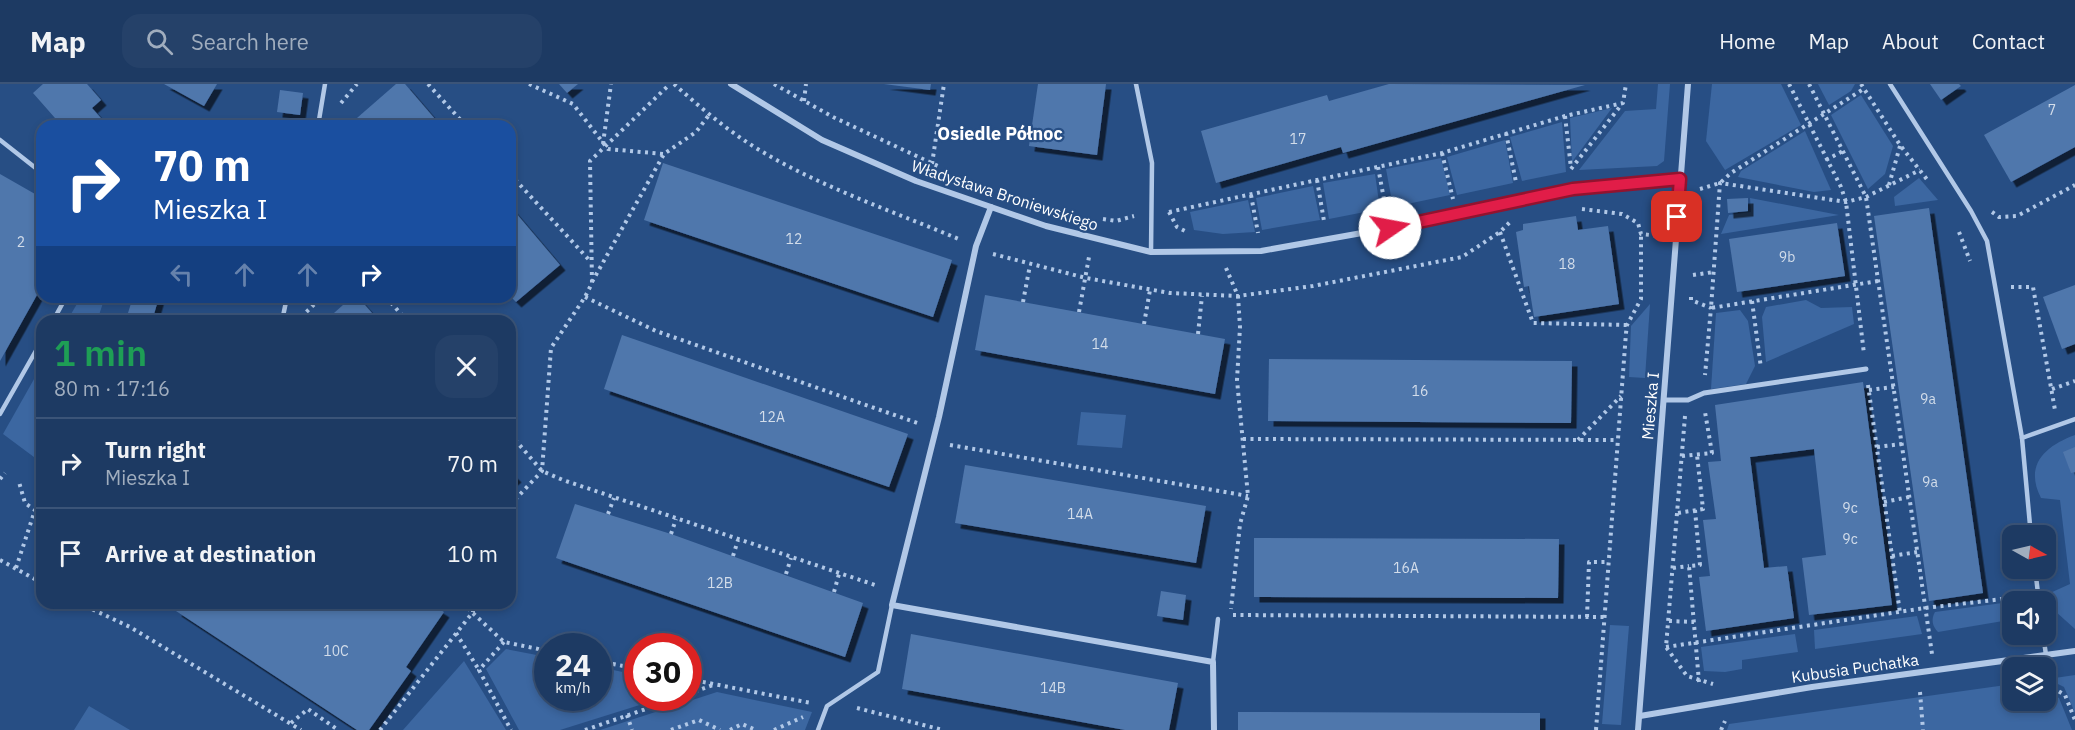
<!DOCTYPE html>
<meta charset="utf-8">
<style>
body{margin:0;font-family:"IBM Plex Sans",sans-serif;background:#254169;color:#f1f3f6;height:100vh;display:flex;flex-direction:column;font-size:22px;white-space:nowrap}
*{box-sizing:border-box;margin:0}
p{font-size:20px;color:#a0adbe}
.icon{flex:none;width:33px;height:33px;fill:none;stroke:currentColor;stroke-width:2;stroke-linecap:round;stroke-linejoin:round}
.map{position:relative;flex:1;overflow:hidden}
.details{position:absolute;left:36px;top:231px;width:480px;height:294px;display:flex;flex-direction:column;background:#1d3a63;border-radius:18px;box-shadow:0 3px 9px #0003,0 0 0 2px #3b5478}
.details>*{flex:none}
.hud{position:absolute;left:36px;top:36px;width:480px;height:183px;border-radius:18px;box-shadow:0 3px 9px #0003,0 0 0 2px #3b5478;background:#1a4fa0;color:#fff;overflow:hidden}
.needle{width:39px;rotate:98deg}
.fabs{position:absolute;left:2002px;top:441px;display:grid;gap:12px}
.fabs a{display:grid;place-items:center;width:54px;height:54px;border-radius:12px;background:#1d3a63;box-shadow:0 3px 9px #0003,0 0 0 2px #3b5478;font-size:30px}
.speed{position:absolute;left:534px;top:549px;display:flex;gap:12px;font-size:30px;font-weight:700;text-align:center}
.speed>*{display:grid;place-content:center;width:78px;height:78px;border-radius:50%;background:#1d3a63;box-shadow:0 3px 9px #0003,0 0 0 2px #3b5478;line-height:1}
.speed small{font-size:15px;font-weight:400}
.speed .limit{border:9px solid #d22;background:#fff;color:#111}
.pin{position:absolute;display:grid;place-items:center;width:51px;height:51px;color:#fff;margin:-26px;border-radius:12px;box-shadow:0 3px 9px #0006}
.me{position:absolute;width:66px;margin:-33px;rotate:78deg;stroke-linejoin:round;filter:drop-shadow(0 0 4px #0008)}
.turn{display:flex;align-items:center;gap:21px;height:126px;padding:0 18px;font-size:27px}
.turn .icon{width:78px;height:78px;stroke-width:2.5}
.turn b{display:block;font-size:42px;line-height:51px}
.lanes{display:flex;align-items:center;height:57px;padding:0 18px;background:#0003;justify-content:center;gap:30px;direction:ltr}
.lanes .off{opacity:.35}
.round{display:grid;place-items:center;flex:none;width:63px;height:63px;border-radius:18px;background:#254169}
.headline{display:flex;align-items:center;justify-content:space-between;height:102px;padding:0 18px}
h1{font-size:36px;font-weight:600;line-height:45px;color:#1e9e55}
ul{padding:0;list-style:none}
li{display:flex;align-items:center;gap:18px;height:90px;padding:0 18px;border-top:2px solid #3b5478}
li div{flex:1}
li b{display:block;font-size:22px}
li em{font-style:normal}
header{display:flex;align-items:center;gap:36px;box-sizing:border-box;height:84px;padding:0 30px;background:#1d3a63;border-bottom:2px solid #3b5478}
header strong{font-size:28px}
nav{display:flex;gap:33px;margin-inline-start:auto;font-size:21px}
.search{width:420px;height:54px;background:#254169;display:flex;align-items:center;gap:15px;box-sizing:border-box;padding:0 21px;border-radius:18px;color:#a0adbe;font-size:22px}
.map>svg:first-child{display:block}
.green{fill:#3c67a1}
.building{fill:#5077ac;filter:url(#shadow)}
.lines{fill:none;stroke-linecap:round;stroke-linejoin:round}
.path{stroke:#b1c8e7;stroke-width:4;stroke-dasharray:3 4.5;stroke-linecap:butt}
.service{stroke:#b1c8e7;stroke-width:4.5}
.pedestrian{stroke:#b1c8e7;stroke-width:5}
.minor{stroke:#b1c8e7;stroke-width:6}
.route-casing{stroke:#92132f;stroke-width:15}
.route{stroke:#e11d48;stroke-width:10}
.labels{text-anchor:middle;stroke-width:4.5;stroke-linejoin:round;paint-order:stroke}
.number-label{font-size:14px;fill:#d3ddea}
.street-label{font-size:16px;fill:#fff;stroke:#274e84}
.neighbourhood-label{font-size:18px;font-weight:bold;fill:#fff;stroke:#274e84}
</style>
<header>
<strong>Map</strong>
<div class="search"><svg class="icon" aria-label="search" viewBox="0 0 24 24"><circle cx="10" cy="10" r="6"/><path d="M15 15l6 6"/></svg>Search here</div>
<nav><a>Home</a><a>Map</a><a>About</a><a>Contact</a></nav>
</header>
<div class="map">
<svg width="2075" height="646" viewBox="0 0 2075 646">
<defs>
<filter id="shadow"><feDropShadow dx="5.5" dy="5.5" stdDeviation="0" flood-color="#0009"/></filter>
</defs>
<rect width="100%" height="100%" fill="#274e84"/>
<g class="green">
<path d="M1658 0H1670L1664 77 1657 82 1579 86 1625 27 1656 25Z"/>
<path d="M1712 0H1781L1801 41 1725 86 1706 57Z"/>
<path d="M1818 0H1855L1851 7 1829 21Z"/>
<path d="M1861 11 1893 62 1885 90 1868 105 1831 31Z"/>
<path d="M1612 24 1572 78 1570 34Z"/>
<path d="M1562 38 1566 88 1522 97 1510 53Z"/>
<path d="M1805 47 1831 106 1814 108 1738 93 1741 87Z"/>
<path d="M1505 56 1513 99 1457 111 1447 73Z"/>
<path d="M1441 74 1450 111 1393 123 1386 85Z"/>
<path d="M1375 90 1380 125 1329 135 1323 99Z"/>
<path d="M1919 94 1938 116 1895 122 1894 113Z"/>
<path d="M1313 102 1320 136 1262 146 1256 114Z"/>
<path d="M1750 114 1839 131 1721 150 1729 131 1751 128Z"/>
<path d="M1248 116 1255 148 1223 150 1194 146 1190 128Z"/>
<path d="M81 213H105L97 237H67Z"/>
<path d="M1806 216 1821 224 1852 223 1854 240 1766 278 1762 233 1766 223Z"/>
<path d="M1650 220 1645 294 1629 293 1631 242Z"/>
<path d="M1740 226 1748 237 1755 282 1746 300 1711 305 1716 229Z"/>
<path d="M42 281V379L3 350Z"/>
<path d="M1081 328 1126 331 1122 364 1077 361Z"/>
<path d="M2075 351V545L2055 527 2050 509 2070 500 2060 416 2041 414C2024 381 2045 362 2075 351Z"/>
<path d="M2010 518 2013 522 2009 536 1938 548C1932 542 1931 535 1935 528Z"/>
<path d="M1917 532 1922 550 1815 565 1814 546Z"/>
<path d="M1610 541 1629 542 1621 641 1602 640Z"/>
<path d="M1795 550 1798 568 1742 576V585L1725 588 1704 587 1701 563Z"/>
<path d="M506 565 547 573 548 614H598L599 583 637 591 638 614H662L560 646H519L486 585Z"/>
<path d="M464 577 506 646H403Z"/>
<path d="M2075 591V629L2064 603 2048 595Z"/>
<path d="M2013 600V616H2046V607L2059 614 2072 646H1727L1729 640Z"/>
<path d="M717 608 812 628 805 646H600Z"/>
<path d="M89 622 130 646H74Z"/>
</g>
<g class="building">
<path d="M43 0H87L101 16 92 24 108 42H62L33 9Z"/>
<path d="M164 0H217L204 22Z"/>
<path d="M396 0H405L441 42H364L357 34Z"/>
<path d="M559 0H578L567 9Z"/>
<path d="M884 0H931L930 6Z"/>
<path d="M1038 0H1106L1097 71 1029 62Z"/>
<path d="M1389 0 1585 1 1343 69 1341 63 1216 99 1201 47 1327 11 1329 17Z"/>
<path d="M1930 0H1959L1961 2 1941 16Z"/>
<path d="M2075 1V63L2011 98 1984 51Z"/>
<path d="M280 6 303 9 300 31 277 28Z"/>
<path d="M663 79 952 176 933 233 644 136Z"/>
<path d="M0 90 42 114V202L0 277Z"/>
<path d="M1748 114V127L1728 129 1727 115Z"/>
<path d="M510 122 560 181 516 218 510 212Z"/>
<path d="M1929 124 1983 509 1929 517 1874 132Z"/>
<path d="M1576 132 1578 146 1608 142 1619 220 1534 233 1529 202 1524 203 1516 148 1523 146V140Z"/>
<path d="M1837 139 1845 192 1737 208 1729 155Z"/>
<path d="M2075 201V260L2062 265 2043 213Z"/>
<path d="M985 211 1225 255 1215 310 975 266Z"/>
<path d="M133 213H159L152 237 128 229Z"/>
<path d="M352 213H358L379 237H325Z"/>
<path d="M622 251 908 350 889 403 604 305Z"/>
<path d="M1269 275 1572 277 1571 339 1268 337Z"/>
<path d="M1863 298 1892 521 1809 531 1802 474 1826 471 1814 365 1750 373 1764 484 1787 482 1794 534 1706 547 1699 493 1710 492 1703 436 1716 435 1708 378 1721 377 1715 321Z"/>
<path d="M2075 363V388L2071 389 2063 368Z"/>
<path d="M965 381 1206 422 1196 479 955 439Z"/>
<path d="M510 387 516 393 510 398Z"/>
<path d="M575 420 671 450 863 519 845 573 556 474Z"/>
<path d="M1254 454 1559 455 1558 514 1254 513Z"/>
<path d="M1161 507 1186 511 1183 536 1157 532Z"/>
<path d="M181 519H430L444 528 406 583 411 587 369 646H357L176 527Z"/>
<path d="M911 550 1178 599 1169 646H1125L902 605Z"/>
<path d="M1238 628 1540 629V646H1238Z"/>
</g>
<g class="lines">
<g class="path">
<path d="M428 0 466 42"/>
<path d="M529 0 573 20 608 65 664 70"/>
<path d="M674 0C701 24 729 48 761 67 823 104 895 128 961 156"/>
<path d="M774 0 833 33 940 83"/>
<path d="M1789 0 1841 103 1846 118 1864 270"/>
<path d="M1809 0 1866 113 1932 570"/>
<path d="M1861 0 1900 61 1929 98"/>
<path d="M804 17 806 0"/>
<path d="M341 19 357 0"/>
<path d="M1565 32 1571 84"/>
<path d="M1506 49 1516 98"/>
<path d="M603 60 611 0"/>
<path d="M1442 69 1453 115"/>
<path d="M1826 76 1843 67"/>
<path d="M932 80 944 0"/>
<path d="M1378 83 1386 126"/>
<path d="M1571 85 1622 20"/>
<path d="M510 90 591 178"/>
<path d="M1317 96 1324 137"/>
<path d="M1889 101 1900 62"/>
<path d="M1700 105 1720 99 1731 89 1865 4"/>
<path d="M1251 111 1258 149"/>
<path d="M1582 125 1622 130 1638 139 1641 150 1659 152"/>
<path d="M1169 128 1442 69 1565 32 1623 19 1626 0"/>
<path d="M1169 128 1177 143 1187 148"/>
<path d="M1992 128 1999 133 2017 132 2075 101"/>
<path d="M1103 135 1116 137 1134 132"/>
<path d="M1500 148 1533 239 1627 241"/>
<path d="M1959 148 1970 177"/>
<path d="M993 170 1086 194 1170 209 1238 212 1313 202 1462 173 1500 148 1511 137"/>
<path d="M1226 184 1238 212 1240 243 1237 296 1248 412 1240 440 1231 525"/>
<path d="M1693 191 1714 188"/>
<path d="M1878 197 1711 224 1720 99 1846 118 1866 113 1920 86"/>
<path d="M592 198 664 70 696 48 709 31"/>
<path d="M2011 203H2033L2055 326"/>
<path d="M386 213 407 237"/>
<path d="M585 213 656 247 920 340"/>
<path d="M1691 213V216L1711 224 1705 291"/>
<path d="M1752 217 1761 284"/>
<path d="M1023 218 1030 181"/>
<path d="M1079 228 1089 173"/>
<path d="M301 233 322 213"/>
<path d="M1144 240 1150 206"/>
<path d="M1198 250 1202 212"/>
<path d="M1868 301 1900 529"/>
<path d="M2052 305 2075 297"/>
<path d="M1869 306 1894 303"/>
<path d="M1685 332 1666 563 1687 592 1713 600"/>
<path d="M510 350 542 387 563 396 878 502"/>
<path d="M1243 355 1618 356"/>
<path d="M1578 356 1621 312"/>
<path d="M950 361 1248 412"/>
<path d="M1877 363 1902 360"/>
<path d="M1682 372 1712 369 1705 328"/>
<path d="M0 395 5 389"/>
<path d="M1884 418 1909 413"/>
<path d="M510 421 542 387 551 264 585 213 592 199 590 77 670 0"/>
<path d="M1695 426 1700 481 1689 482 1699 598"/>
<path d="M1678 429 1703 425 1697 371"/>
<path d="M608 430 614 414"/>
<path d="M671 450 676 435"/>
<path d="M733 472 738 456"/>
<path d="M1892 472 1917 468"/>
<path d="M0 476 42 499"/>
<path d="M16 484 35 426 25 419 19 398"/>
<path d="M1673 484 1689 482"/>
<path d="M786 490 791 474"/>
<path d="M834 508 839 490"/>
<path d="M79 519 130 543 301 646"/>
<path d="M462 519 504 558 548 567"/>
<path d="M1233 531 1605 533"/>
<path d="M1587 533 1589 478H1609"/>
<path d="M1669 537 1694 538"/>
<path d="M456 549 479 586"/>
<path d="M2003 555 2013 548"/>
<path d="M504 558 479 586 511 646"/>
<path d="M1666 563 1925 524 2020 513"/>
<path d="M598 577 638 585"/>
<path d="M688 595 811 619"/>
<path d="M2046 600 2065 611 2075 636"/>
<path d="M1920 608 1923 646"/>
<path d="M688 610 716 600"/>
<path d="M857 624 943 646"/>
<path d="M627 631 632 646"/>
<path d="M291 639 308 625 338 646"/>
<path d="M380 646 473 528V519"/>
<path d="M585 646 678 614"/>
<path d="M671 646 699 636 720 646"/>
<path d="M730 646 742 640 756 646"/>
<path d="M774 646 803 633"/>
<path d="M1596 646 1626 249 1627 241 1641 215V151"/>
<path d="M1721 646 1725 637"/>
</g>
<g class="service">
<path d="M1136 0 1152 79 1151 168"/>
<path d="M1890 0 1971 127 1987 157 2022 354 2031 452"/>
<path d="M318 42 325 0"/>
<path d="M0 56 42 89"/>
<path d="M53 237 66 213"/>
<path d="M282 237 287 213"/>
<path d="M0 330 42 256"/>
<path d="M2022 354 2075 335"/>
<path d="M2035 484 2039 518"/>
<path d="M2043 550 2046 571"/>
<path d="M1213 578 1218 535"/>
<path d="M818 646 827 622 878 588 892 521"/>
</g>
<path class="pedestrian" d="M1664 316H1688L1704 309 1866 285"/>
<g class="minor">
<path d="M731 0 822 56 916 97 1046 142 1151 168 1261 167 1390 144 1573 105 1680 95"/>
<path d="M991 123 976 162 939 333 892 521 1213 578 1214 646"/>
<path d="M1640 632 1812 603 2075 567"/>
<path d="M1638 646 1688 0"/>
</g>
</g>
<g class="lines">
<defs>
<path id="route" d="M1390 144 1573 105 1680 95 1677 133"/>
</defs>
<use href="#route" class="route-casing"/>
<use href="#route" class="route"/>
</g>
<g class="labels">
<g class="number-label">
<text x="2052" y="31">7</text>
<text x="1298" y="60">17</text>
<text x="794" y="160">12</text>
<text x="21" y="163">2</text>
<text x="1787" y="178">9b</text>
<text x="1567" y="185">18</text>
<text x="1100" y="265">14</text>
<text x="1420" y="312">16</text>
<text x="1928" y="320">9a</text>
<text x="772" y="338">12A</text>
<text x="1930" y="403">9a</text>
<text x="1850" y="429">9c</text>
<text x="1080" y="435">14A</text>
<text x="1850" y="460">9c</text>
<text x="1406" y="489">16A</text>
<text x="720" y="504">12B</text>
<text x="336" y="572">10C</text>
<text x="1053" y="609">14B</text>
</g>
<g class="street-label">
<text transform="translate(1005 111) rotate(18)" y="6">Władysława Broniewskiego</text>
<text transform="translate(1650 322) rotate(-85)" y="6">Mieszka I</text>
<text transform="translate(1855 584) rotate(-8)" y="6">Kubusia Puchatka</text>
</g>
<g class="neighbourhood-label">
<text x="1000" y="56">Osiedle Północ</text>
</g>
</g>
</svg>
<div class="fabs">
<a><svg class="needle" viewBox="-14 -14 28 28"><path d="M0-13l5 13h-10z" fill="#e53935"/><path d="M0 13l5-13h-10z" fill="#a0adbe"/></svg></a>
<a><svg class="icon" aria-label="sound" viewBox="0 0 24 24"><path d="M4 9h4l5-4v14l-5-4H4zM17 9q2 3 0 6"/></svg></a>
<a><svg class="icon" aria-label="layers" viewBox="0 0 24 24"><path d="M12 4l9 5-9 5-9-5zM3 14l9 5 9-5"/></svg></a>
</div>
<div class="speed"><div>24<small>km/h</small></div><div class="limit">30</div></div>
<div class="pin" style="left:1677px;top:133px;background:#d93025"><svg class="icon" aria-label="arrive" viewBox="0 0 24 24"><path d="M6 21V4h12l-3 4 3 4H6"/></svg></div>
<svg class="me" style="left:1390px;top:144px" viewBox="-20 -20 40 40"><circle r="19" fill="#fff"/><path d="M0-13L10 11 0 6-10 11z" fill="#e11d48"/></svg>
<div class="hud">
<div class="turn"><svg class="icon" aria-label="right" viewBox="0 0 24 24"><path d="M7 20v-9h11M14 6l5 5-5 5"/></svg><div><b>70 m</b>Mieszka I</div></div>
<div class="lanes"><svg class="icon off" aria-label="left" viewBox="0 0 24 24"><path d="M17 20v-9H6M10 6l-5 5 5 5"/></svg><svg class="icon off" aria-label="ahead" viewBox="0 0 24 24"><path d="M12 20V5M6 11l6-6 6 6"/></svg><svg class="icon off" aria-label="ahead" viewBox="0 0 24 24"><path d="M12 20V5M6 11l6-6 6 6"/></svg><svg class="icon" aria-label="right" viewBox="0 0 24 24"><path d="M7 20v-9h11M14 6l5 5-5 5"/></svg></div>
</div>
<section class="details">
<div class="headline"><div><h1>1 min</h1><p>80 m · 17:16</p></div><a class="round"><svg class="icon" aria-label="close" viewBox="0 0 24 24"><path d="M6 6l12 12M18 6L6 18"/></svg></a></div>
<ul>
<li><svg class="icon" aria-label="right" viewBox="0 0 24 24"><path d="M7 20v-9h11M14 6l5 5-5 5"/></svg><div><b>Turn right</b><p>Mieszka I</p></div><em>70 m</em></li>
<li><svg class="icon" aria-label="arrive" viewBox="0 0 24 24"><path d="M6 21V4h12l-3 4 3 4H6"/></svg><div><b>Arrive at destination</b></div><em>10 m</em></li>
</ul>
</section>
</div>
